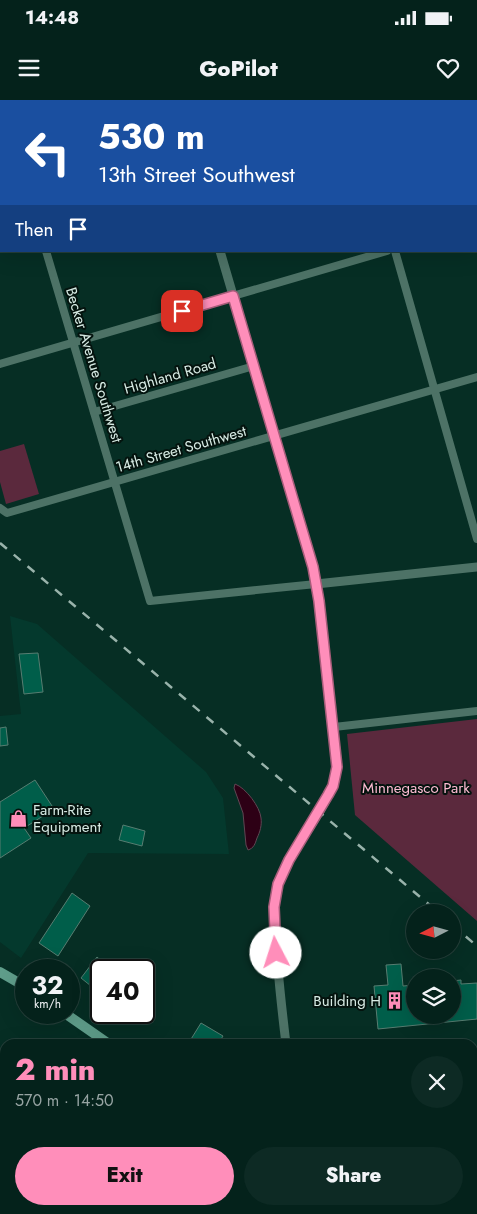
<!DOCTYPE html>
<meta charset="utf-8">
<style>
body{margin:0;font-family:Jost,sans-serif;background:#0d2a24;color:#f1f3f6;height:100vh;display:flex;flex-direction:column;font-size:19px;white-space:nowrap}
*{box-sizing:border-box;margin:0}
p{font-size:16px;color:#97a4a3}
.icon{flex:none;width:28px;height:28px;fill:none;stroke:currentColor;stroke-width:2;stroke-linecap:round;stroke-linejoin:round}
.map{position:relative;flex:1;overflow:hidden}
.sheet{position:absolute;left:0px;top:939px;width:478px;height:176px;display:flex;flex-direction:column;background:#04221b;border-radius:15px 15px 0 0;box-shadow:0 5px 20px #0002,0 0 0 1px #253f3a}
.sheet>*{flex:none}
.banner{position:absolute;left:0px;top:0px;width:478px;height:152px;box-shadow:0 5px 20px #0002,0 0 0 1px #253f3a;background:#1a4fa0;color:#fff;overflow:hidden}
.needle{width:32px;rotate:264deg}
.tools{position:absolute;left:406px;top:804px;display:grid;gap:10px}
.tools a{display:grid;place-items:center;width:55px;height:55px;border-radius:50%;background:#04221b;box-shadow:0 5px 20px #0002,0 0 0 1px #253f3a;font-size:25px}
.speed{position:absolute;left:15px;top:859px;display:flex;gap:10px;font-size:25px;font-weight:700;text-align:center}
.speed>*{display:grid;place-content:center;width:65px;height:65px;border-radius:50%;background:#04221b;box-shadow:0 5px 20px #0002,0 0 0 1px #253f3a;line-height:1}
.speed small{font-size:12px;font-weight:400}
.speed .limit{border:2px solid #111;border-radius:8px;background:#fff;color:#111}
.pin{position:absolute;display:grid;place-items:center;width:42px;height:42px;color:#fff;margin:-21px;border-radius:10px;box-shadow:0 2px 8px #0006}
.me{position:absolute;width:55px;margin:-28px;rotate:355deg;stroke-linejoin:round;filter:drop-shadow(0 0 4px #0008)}
.turn{display:flex;align-items:center;gap:18px;height:105px;padding:0 15px;font-size:22px}
.turn .icon{width:65px;height:65px;stroke-width:2.5}
.turn b{display:block;font-size:35px;line-height:42px}
.then{display:flex;align-items:center;height:48px;padding:0 15px;background:#0003;gap:10px;font-size:19px}
.round{display:grid;place-items:center;flex:none;width:52px;height:52px;border-radius:26px;background:#0d2a24}
.overview{display:flex;align-items:center;justify-content:space-between;height:85px;padding:0 15px}
h1{font-size:30px;font-weight:800;line-height:38px;color:#ff8eba}
.primary-button{display:flex;gap:10px;margin-top:auto;padding:10px 15px}
.primary-button a{flex:1;height:58px;border-radius:30px;background:#ff8eba;color:#111;font-size:20px;font-weight:800;line-height:58px;text-align:center}
.primary-button a+a{background:#0d2a24;color:#f1f3f6}
.status{display:flex;justify-content:space-between;align-items:center;height:35px;padding:0 25px;background:#04221b;direction:ltr}
.status svg{height:14px;fill:currentColor}
header{display:flex;justify-content:space-between;align-items:center;height:65px;padding:0 15px;background:#04221b;font-size:22px;font-weight:800}
.map>svg:first-child{display:block}
.built{fill:#04392d}
.green{fill:#5b293d}
.water{fill:#2d0015;stroke:#604653}
.building{fill:#005e4a;stroke:#577d71}
.lines{fill:none;stroke-linecap:round;stroke-linejoin:round}
.minor{stroke:#4d7266;stroke-width:8}
.tertiary{stroke:#4d7266;stroke-width:9}
.secondary{stroke:#5f9d8a;stroke-width:10}
.rail{stroke:#99b3ab;stroke-width:2.5;stroke-dasharray:9 9;stroke-linecap:butt}
.route-casing{stroke:#a65c79;stroke-width:12}
.route{stroke:#ff8eba;stroke-width:9}
.labels{text-anchor:middle;stroke-width:4;stroke-linejoin:round;paint-order:stroke}
.street-label{font-size:15px;fill:#d7ebe4;stroke:#04130e}
.park-label{font-size:15px;fill:#fcbbd2;stroke:#04130e}
.poi-label{font-size:15px;fill:#d7ebe4;stroke:#04130e;text-anchor:start}
</style>
<div class="status"><b>14:48</b><svg viewBox="0 0 49 12"><path d="M0 12V9h3v3zM5 12V6h3v6zM10 12V3h3v9zM15 12V0h3v12zM26 1h20v11H26zM47 4h2v5h-2z"/></svg></div>
<header><svg class="icon" aria-label="menu" viewBox="0 0 24 24"><path d="M4 6h16M4 12h16M4 18h16"/></svg>GoPilot<svg class="icon" aria-label="heart" viewBox="0 0 24 24"><path d="M12 20l-8-8c-3-5 5-10 8-4 3-6 11-1 8 4z"/></svg></header>
<div class="map">
<svg width="477" height="1114" viewBox="0 0 477 1114">
<rect width="100%" height="100%" fill="#062e24"/>
<g class="built">
<path d="M10 516 37 524 206 672 223 698 229 754 88 753 21 858 0 842V616L21 614Z"/>
<path d="M70 1110H180L181 1114H70Z"/>
</g>
<g class="green">
<path d="M24 344 39 394 6 404 0 382V351Z"/>
<path d="M477 619V821L355 715 347 634Z"/>
</g>
<path class="water" d="M235 684C246 688 260 707 261 718 262 725 260 732 257 738 255 744 254 748 248 750L246 745 243 713 234 688Z"/>
<g class="building">
<path d="M38 553 43 592 24 594 19 554Z"/>
<path d="M6 627 8 645 0 646V628Z"/>
<path d="M35 680 54 709 24 728 31 738 0 758V702Z"/>
<path d="M123 725 145 731 142 746 119 740Z"/>
<path d="M72 793 90 806 58 856 39 843Z"/>
<path d="M97 857 107 866 104 870H101V873L98 878 101 880V894L81 878Z"/>
<path d="M401 864 403 886 415 885V915H452V881L461 880V884L477 883V919L378 929 374 886 388 885 386 865Z"/>
<path d="M201 923 223 936 218 944H188Z"/>
</g>
<g class="lines">
<g class="minor">
<path d="M2 0V1"/>
<path d="M350 0V1"/>
<path d="M376 1 380 0"/>
<path d="M0 111H1"/>
<path d="M476 125H477"/>
<path d="M46 151 150 501 316 484"/>
<path d="M395 151 477 439"/>
<path d="M0 264 387 151"/>
<path d="M94 312 254 266"/>
<path d="M0 408 7 413 477 277"/>
<path d="M334 627 477 611"/>
<path d="M289 1110 295 1114"/>
</g>
<g class="tertiary">
<path d="M175 0 176 1"/>
<path d="M220 151 313 467 319 501 337 659C337 706 291 742 278 785 270 812 275 841 278 868 280 893 283 919 286 944"/>
<path d="M316 484 477 467"/>
<path d="M272 1110 273 1114"/>
</g>
<g class="secondary">
<path d="M0 872 26 887"/>
<path d="M63 912 109 944"/>
<path d="M354 1110 360 1114"/>
</g>
<g class="rail">
<path d="M0 443 438 812"/>
<path d="M452 825 477 846"/>
</g>
</g>
<g class="lines">
<defs>
<path id="route" d="M182 211 233 196 302 430 313 467 319 501 337 667 333 686 328 695 289 760 278 784 274 807 276 853"/>
</defs>
<use href="#route" class="route-casing"/>
<use href="#route" class="route"/>
</g>
<defs>
<symbol id="shop-bare" viewBox="-9 -9 18 18"><path d="M-5-2.5h2.3a2.7 3.5 0 0 1 5.4 0H5L5.5 6h-11ZM-1.5-2.5h3a1.5 2.3 0 0 0-3 0Z" fill="#ff8eba" stroke="#04130e" stroke-width="2.5" paint-order="stroke"/></symbol>
<symbol id="building-bare" viewBox="-9 -9 18 18"><path d="M-4-6H4V6H1V3H-1V6H-4ZM-2.5-4.3h1.7v1.8h-1.7ZM.8-4.3h1.7v1.8H.8ZM-2.5-1h1.7V.8h-1.7ZM.8-1h1.7V.8H.8Z" fill="#ff8eba" stroke="#04130e" stroke-width="2.5" paint-order="stroke"/></symbol>
</defs>
<g fill-rule="evenodd">
<use href="#shop-bare" x="6" y="706" width="25" height="25"/>
<use href="#building-bare" x="382" y="888" width="25" height="25"/>
</g>
<g class="labels">
<g class="street-label">
<text transform="translate(94 265) rotate(73)" y="5">Becker Avenue Southwest</text>
<text transform="translate(170 276) rotate(-16)" y="5">Highland Road</text>
<text transform="translate(181 349) rotate(-16)" y="5">14th Street Southwest</text>
</g>
<g class="park-label">
<text x="416" y="693">Minnegasco Park</text>
</g>
<g class="poi-label">
<text x="33" y="715">Farm-Rite<tspan x="33" dy="17">Equipment</tspan></text>
<text x="381" y="906" text-anchor="end">Building H</text>
</g>
</g>
</svg>
<div class="tools">
<a><svg class="needle" viewBox="-14 -14 28 28"><path d="M0-13l5 13h-10z" fill="#e53935"/><path d="M0 13l5-13h-10z" fill="#97a4a3"/></svg></a>
<a><svg class="icon" aria-label="layers" viewBox="0 0 24 24"><path d="M12 4l9 5-9 5-9-5zM3 14l9 5 9-5"/></svg></a>
</div>
<div class="speed"><div>32<small>km/h</small></div><div class="limit">40</div></div>
<div class="pin" style="left:182px;top:211px;background:#d93025"><svg class="icon" aria-label="arrive" viewBox="0 0 24 24"><path d="M6 21V4h12l-3 4 3 4H6"/></svg></div>
<svg class="me" style="left:276px;top:853px" viewBox="-20 -20 40 40"><circle r="19" fill="#fff"/><path d="M0-13L10 11 0 6-10 11z" fill="#ff8eba"/></svg>
<div class="banner">
<div class="turn"><svg class="icon" aria-label="left" viewBox="0 0 24 24"><path d="M17 20v-9H6M10 6l-5 5 5 5"/></svg><div><b>530 m</b>13th Street Southwest</div></div>
<div class="then">Then<svg class="icon" aria-label="arrive" viewBox="0 0 24 24"><path d="M6 21V4h12l-3 4 3 4H6"/></svg></div>
</div>
<section class="sheet">
<div class="overview"><div><h1>2 min</h1><p>570 m · 14:50</p></div><a class="round"><svg class="icon" aria-label="close" viewBox="0 0 24 24"><path d="M6 6l12 12M18 6L6 18"/></svg></a></div>
<div class="primary-button"><a>Exit</a><a>Share</a></div>
</section>
</div>
